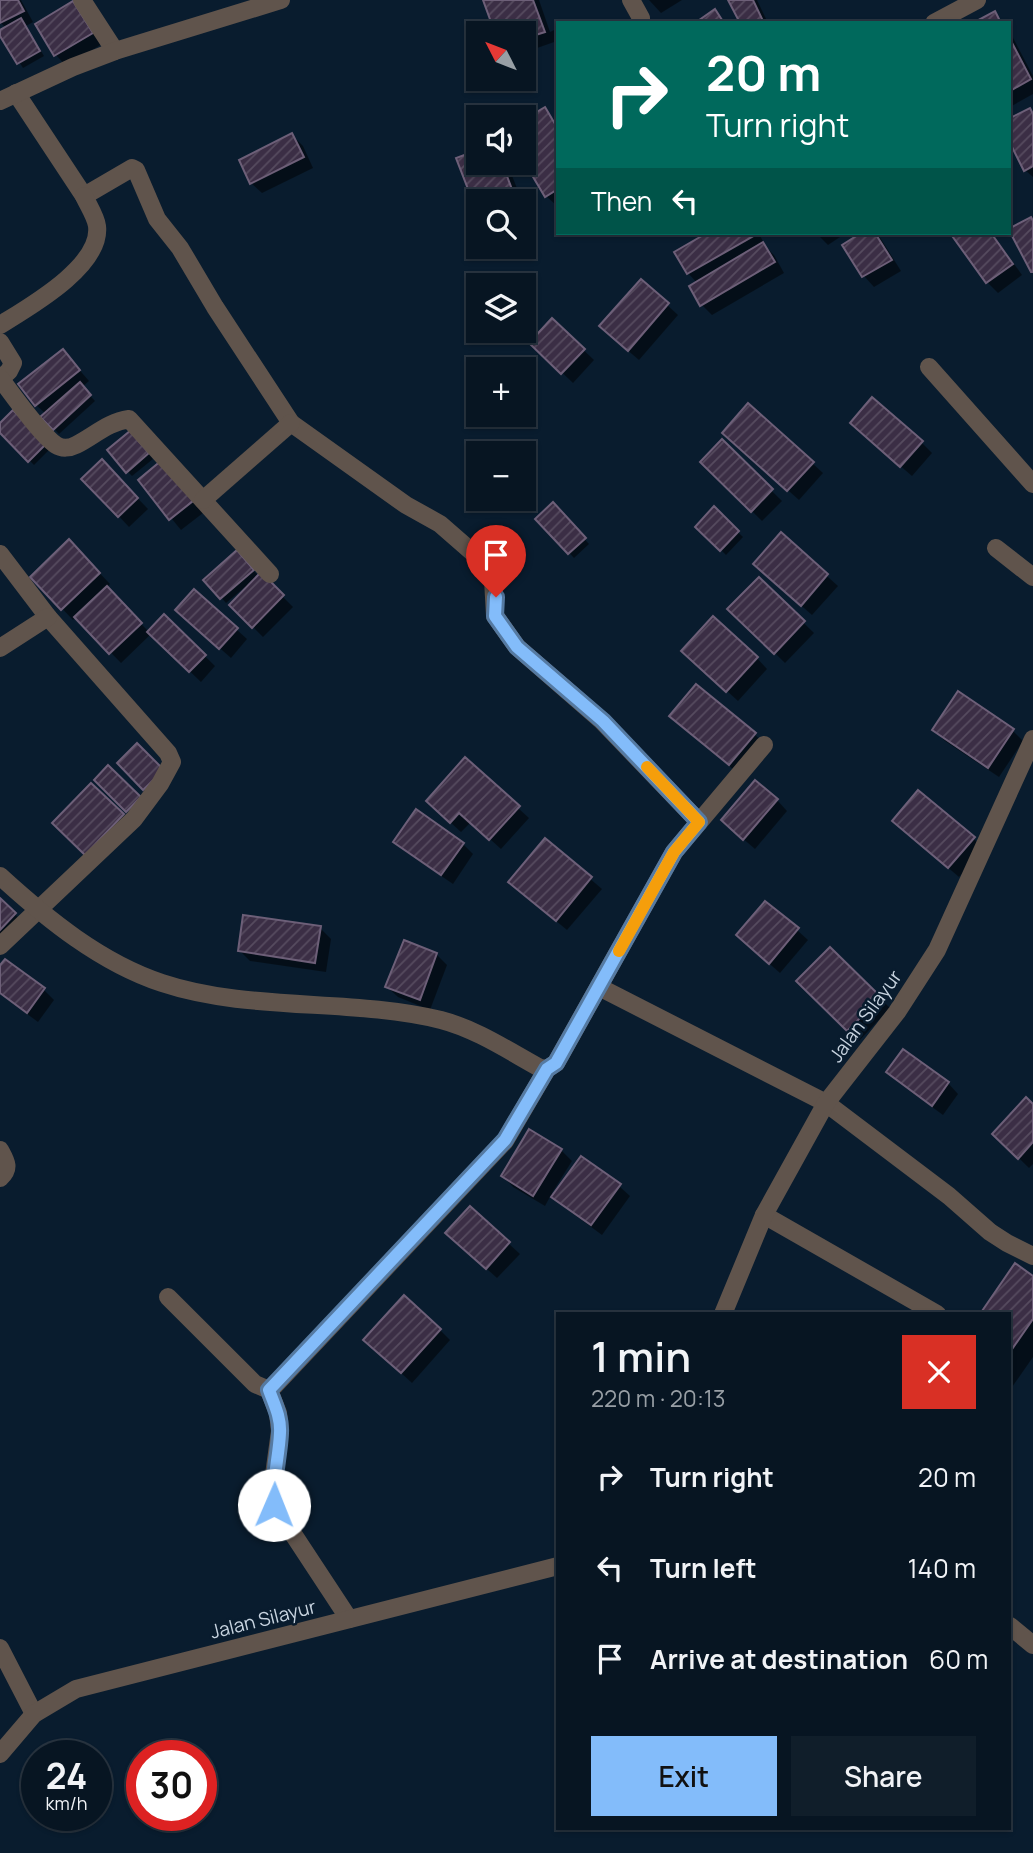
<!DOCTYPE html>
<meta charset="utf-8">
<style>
body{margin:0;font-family:Manrope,sans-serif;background:#101e2a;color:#f1f3f6;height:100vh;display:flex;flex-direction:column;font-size:26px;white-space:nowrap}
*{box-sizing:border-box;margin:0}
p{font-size:23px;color:#989fa5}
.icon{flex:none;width:38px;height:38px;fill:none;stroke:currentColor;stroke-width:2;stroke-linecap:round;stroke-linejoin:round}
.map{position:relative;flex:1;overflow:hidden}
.sheet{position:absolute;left:556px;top:1312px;width:455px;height:518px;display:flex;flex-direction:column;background:#071522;border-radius:0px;box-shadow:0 2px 5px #0004,0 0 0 2px #283440}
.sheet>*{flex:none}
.hud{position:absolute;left:556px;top:21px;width:455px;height:214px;border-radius:0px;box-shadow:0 2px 5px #0004,0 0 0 2px #283440;background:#00695c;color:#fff;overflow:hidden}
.needle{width:46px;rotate:312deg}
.buttons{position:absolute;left:466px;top:21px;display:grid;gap:14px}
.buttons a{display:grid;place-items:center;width:70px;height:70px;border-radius:0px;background:#071522;box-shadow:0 2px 5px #0004,0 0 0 2px #283440;font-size:35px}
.speed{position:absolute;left:21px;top:1740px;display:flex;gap:14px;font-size:35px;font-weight:700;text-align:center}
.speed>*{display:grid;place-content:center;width:91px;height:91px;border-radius:50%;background:#071522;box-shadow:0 2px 5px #0004,0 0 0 2px #283440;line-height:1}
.speed small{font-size:18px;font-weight:400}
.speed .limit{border:10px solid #d22;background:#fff;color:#111}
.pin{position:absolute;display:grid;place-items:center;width:60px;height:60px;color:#fff;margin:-72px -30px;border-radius:50% 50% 50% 0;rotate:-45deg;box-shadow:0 0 7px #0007}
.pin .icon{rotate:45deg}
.me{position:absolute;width:77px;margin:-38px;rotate:1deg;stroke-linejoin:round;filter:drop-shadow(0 0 5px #0008)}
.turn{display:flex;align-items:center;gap:24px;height:147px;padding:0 35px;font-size:32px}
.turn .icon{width:91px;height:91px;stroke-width:2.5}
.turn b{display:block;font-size:49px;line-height:60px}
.then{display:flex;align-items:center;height:66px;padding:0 35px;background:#0003;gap:14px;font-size:26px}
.round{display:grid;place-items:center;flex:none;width:74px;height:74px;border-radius:0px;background:#101e2a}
.summary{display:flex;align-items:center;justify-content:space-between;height:119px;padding:0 35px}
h1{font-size:42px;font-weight:600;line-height:52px}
.button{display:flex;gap:14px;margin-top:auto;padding:14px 35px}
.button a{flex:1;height:80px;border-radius:0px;background:#83bcfa;color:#111;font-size:28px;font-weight:600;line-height:80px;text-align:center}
.button a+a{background:#101e2a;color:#f1f3f6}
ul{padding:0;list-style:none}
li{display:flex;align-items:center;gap:21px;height:91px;padding:0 35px}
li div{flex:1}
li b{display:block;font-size:26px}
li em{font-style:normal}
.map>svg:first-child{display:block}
.shadow{fill:#0007}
.building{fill:url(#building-hatch);stroke:#6d5f78;stroke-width:2}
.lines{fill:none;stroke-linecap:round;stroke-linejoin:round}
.minor{stroke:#60544c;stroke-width:18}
.route-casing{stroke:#557aa2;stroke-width:18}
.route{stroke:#83bcfa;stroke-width:12}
.slow{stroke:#f59e0b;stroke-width:12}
.labels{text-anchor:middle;stroke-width:5;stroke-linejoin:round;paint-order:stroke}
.street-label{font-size:19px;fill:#c7d3df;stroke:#091c2e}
</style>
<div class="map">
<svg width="1033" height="1853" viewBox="0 0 1033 1853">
<defs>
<pattern id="building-hatch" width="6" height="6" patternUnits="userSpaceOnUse" patternTransform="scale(1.75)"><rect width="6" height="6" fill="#3b2e45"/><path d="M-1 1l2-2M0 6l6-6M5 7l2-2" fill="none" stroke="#564b5f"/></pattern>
</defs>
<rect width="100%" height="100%" fill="#091c2e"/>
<g class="shadow">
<path d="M0 0H21L33 22 26 26 44 56 23 68 0 32 6 28 0 22Z"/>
<path d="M485 0H539L550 32 558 28V45L557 41 523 53V33H497Z"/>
<path d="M649 0H682L661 13Z"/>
<path d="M730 0H757L768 23H742Z"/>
<path d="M73 3 102 44 66 66 56 55Z"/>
<path d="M1010 32 1033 76V94L1010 107Z"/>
<path d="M545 109 558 125 557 206 546 196Z"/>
<path d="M1030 110 1033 113V177L1025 170 1010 139V120Z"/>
<path d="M292 135 303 146 313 168 262 193 251 183Z"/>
<path d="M478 163H507L522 201H478V207L476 206Z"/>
<path d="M700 233H759L765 246 774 255 784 273 712 315 702 305 697 283 688 273 704 236Z"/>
<path d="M816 233H846L828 245Z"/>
<path d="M864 233H875L881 239 901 271 874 287 864 276 845 245Z"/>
<path d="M952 233H992L1022 275 998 293 987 282Z"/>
<path d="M641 281 678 315 639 360 612 337Z"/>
<path d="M552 320 594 360 573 383 531 343Z"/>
<path d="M63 351 89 381 82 387 95 401 59 434 43 417 46 414 36 405Z"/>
<path d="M13 412 49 450 34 465 0 430V425Z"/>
<path d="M862 433 922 443 932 453 912 476Z"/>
<path d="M135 438 153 459 132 476 128 472Z"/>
<path d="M722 442 782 501 762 521 702 462Z"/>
<path d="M735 443 812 463 823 473 799 500Z"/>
<path d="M102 461 148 509 129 527 84 479Z"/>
<path d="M162 463 203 513 181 530 140 480Z"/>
<path d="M553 505 589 544 574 558 538 519Z"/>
<path d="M714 509 743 537 726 555 697 526Z"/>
<path d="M781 535 838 586 812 615 766 575Z"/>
<path d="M69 541 110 584 106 588 149 632 164 616 215 666 201 682 151 634 121 663 76 617 73 620 32 577Z"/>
<path d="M242 557 259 577 261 575 293 607 263 637 231 605 247 589 245 587 226 603 206 580Z"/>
<path d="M759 579 814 633 785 663 730 609Z"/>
<path d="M188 620 236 629 247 639 231 658Z"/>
<path d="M757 658 767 669 738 701 694 661Z"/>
<path d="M682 727 754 734 765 744 740 775Z"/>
<path d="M934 730 1013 731 1023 741 999 777 945 741Z"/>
<path d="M91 785 133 826 96 864Z"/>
<path d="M777 800 787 811 755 849 734 831Z"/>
<path d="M518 808 529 818 501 849 471 822 461 832 439 812Z"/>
<path d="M905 831 973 838 984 849 959 877Z"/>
<path d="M545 840 602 889 567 930 521 892Z"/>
<path d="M396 841 463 844 473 854 453 884 406 852Z"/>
<path d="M0 900 25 924 0 952Z"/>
<path d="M320 928 331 939 326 972 250 961 239 950Z"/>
<path d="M797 930 808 940 780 973 749 946Z"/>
<path d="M830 949 890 1008 859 1041 799 981Z"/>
<path d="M436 954 447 965 430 1010 398 997 387 987Z"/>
<path d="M0 968 43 989 54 1000 38 1022 0 994Z"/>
<path d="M888 1072 948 1083 958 1094 943 1115 899 1083Z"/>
<path d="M1033 1106V1164L1029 1168 994 1134Z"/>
<path d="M529 1131 561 1150 572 1161 552 1193 555 1195 619 1186 630 1196 602 1235 564 1207 551 1195 545 1206 513 1187 503 1176Z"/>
<path d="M470 1208 520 1254 497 1278 458 1243Z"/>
<path d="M1015 1266 1033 1278V1357L1010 1390V1314H982Z"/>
<path d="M440 1330 450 1340 412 1383 376 1350Z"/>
</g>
<g class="building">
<path d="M0 0H18L24 11 0 23Z"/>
<path d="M483 0H533L545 32 523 39V33H495Z"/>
<path d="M728 0H753L764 23H740Z"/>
<path d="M73 1 93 33 54 56 35 24Z"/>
<path d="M715 9 724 23H695Z"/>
<path d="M995 11 1001 23H973Z"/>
<path d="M21 18 40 51 17 64 0 36V30Z"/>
<path d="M1010 39 1031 79 1010 91Z"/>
<path d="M545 107 558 129V189L545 197 523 160V120Z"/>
<path d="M1030 108 1033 114V166L1024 171 1010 143V118Z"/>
<path d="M292 133 304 157 250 184 239 160Z"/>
<path d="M478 150V163H502L513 192 489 201H478V206L475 207 456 158Z"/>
<path d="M1031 217 1033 221V272H1031L1010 232V228Z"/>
<path d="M707 233H756L757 234 687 274 674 252Z"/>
<path d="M861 233H875L892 260 862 277 842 245Z"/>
<path d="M950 233H991L1013 264 986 283Z"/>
<path d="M763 242 775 262 700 306 689 286Z"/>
<path d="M641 279 669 303 628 351 599 326Z"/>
<path d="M552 318 585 349 561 374 529 343Z"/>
<path d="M63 349 80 370 35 406 18 384Z"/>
<path d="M80 382 91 395 53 430 40 417Z"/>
<path d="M872 397 923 441 900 467 850 423Z"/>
<path d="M748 403 814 462 787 491 722 433Z"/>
<path d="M13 410 46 444 28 462 0 433V423Z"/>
<path d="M130 431 149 453 126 473 107 450Z"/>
<path d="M722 439 773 489 751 512 700 462Z"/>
<path d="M102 459 138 498 118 517 81 479Z"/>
<path d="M162 460 193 501 169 520 138 480Z"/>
<path d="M553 502 586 538 568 554 535 519Z"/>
<path d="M714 506 739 531 720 551 695 527Z"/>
<path d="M781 532 828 574 801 606 753 564Z"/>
<path d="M69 539 100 573 61 610 30 577Z"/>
<path d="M237 550 254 570 220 599 203 580Z"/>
<path d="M261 572 284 595 252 628 229 605Z"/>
<path d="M759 577 805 621 774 654 727 609Z"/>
<path d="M107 586 142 623 109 654 74 617Z"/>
<path d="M194 589 238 628 219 649 175 610Z"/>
<path d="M164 614 206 655 189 672 147 632Z"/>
<path d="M713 616 758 657 726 692 681 651Z"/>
<path d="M696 684 756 733 729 765 669 716Z"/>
<path d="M958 691 1014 729 988 768 932 730Z"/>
<path d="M137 743 164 770 143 790 117 763Z"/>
<path d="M465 757 520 806 489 840 459 813 450 823 426 801Z"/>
<path d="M108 765 141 797 126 812 94 780Z"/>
<path d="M755 780 778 799 743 840 721 820Z"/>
<path d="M91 783 124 814 85 855 52 823Z"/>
<path d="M918 790 975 837 948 868 892 821Z"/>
<path d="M416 809 464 843 441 875 393 842Z"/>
<path d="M545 838 592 877 556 921 508 882Z"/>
<path d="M0 898 16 913 0 930Z"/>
<path d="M765 901 799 928 769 964 736 935Z"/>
<path d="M243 915 321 926 315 963 238 951Z"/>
<path d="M404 940 437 953 420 1000 385 987Z"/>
<path d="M830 947 881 997 847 1031 796 981Z"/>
<path d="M5 959 45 988 27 1013 0 993V965Z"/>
<path d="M903 1049 949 1082 932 1106 886 1072Z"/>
<path d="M1026 1097 1033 1104V1142L1018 1159 992 1134Z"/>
<path d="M529 1129 562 1149 533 1196 501 1176Z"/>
<path d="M581 1156 621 1184 591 1225 551 1197Z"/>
<path d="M470 1206 510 1242 486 1269 445 1233Z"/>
<path d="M1015 1263 1033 1276V1319L1010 1352V1314H980Z"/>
<path d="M404 1295 441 1329 401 1373 363 1340Z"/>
</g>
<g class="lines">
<g class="minor">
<path d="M82 0 115 51"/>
<path d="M631 0 641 18"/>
<path d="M934 23 977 0"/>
<path d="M16 93 84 196 132 168 136 170 157 219 180 248 215 307 291 423 406 505 440 524 487 565 493 579 495 616 517 647 602 721 699 822"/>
<path d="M0 101 73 67 115 51 281 0"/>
<path d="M0 325C29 307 102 266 97 226 96 217 88 205 84 196"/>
<path d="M0 342 13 363 9 371 0 379"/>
<path d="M929 367 1033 484"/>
<path d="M0 378C12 394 41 435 56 445 62 449 70 448 76 445 94 436 108 422 129 419L270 574"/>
<path d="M203 500 291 423"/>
<path d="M996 548 1033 577"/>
<path d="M0 554 48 617 168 753 172 762 160 784 134 819 0 946"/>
<path d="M0 648 48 617"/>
<path d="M0 876C47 919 101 963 162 983 249 1012 352 998 441 1020 476 1029 509 1051 540 1068L547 1069"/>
<path d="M599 987 826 1103 949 1196 990 1232 1007 1243 1033 1256"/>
<path d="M0 1150C6 1161 11 1168 0 1178"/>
<path d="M764 1215 937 1314"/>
<path d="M168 1297 255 1384 269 1390 275 1385 505 1141 547 1069 556 1063 674 852 764 745"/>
<path d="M723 1314 764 1215 826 1103 897 1012 937 950 1033 739"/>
<path d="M269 1390 278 1413 280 1431 273 1482 274 1505 349 1619"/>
<path d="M1010 1626 1033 1645"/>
<path d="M0 1648 34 1714"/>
<path d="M0 1754 34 1714 76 1689 558 1566"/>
</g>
</g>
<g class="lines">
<defs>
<path id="route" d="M274 1505C272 1480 279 1457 280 1433 281 1417 274 1404 269 1390L505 1140 547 1069 556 1063 674 852 699 822 603 721 517 647 495 616 496 597"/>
</defs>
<use href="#route" class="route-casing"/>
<use href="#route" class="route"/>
<path class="slow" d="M619 951 674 852 699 822 647 767"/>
</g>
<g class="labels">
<g class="street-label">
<text transform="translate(865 1016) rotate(-54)" y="7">Jalan Silayur</text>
<text transform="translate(263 1619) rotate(-14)" y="7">Jalan Silayur</text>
</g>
</g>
</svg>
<div class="buttons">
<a><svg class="needle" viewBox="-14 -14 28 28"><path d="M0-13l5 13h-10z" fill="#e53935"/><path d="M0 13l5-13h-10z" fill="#989fa5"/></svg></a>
<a><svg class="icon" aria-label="sound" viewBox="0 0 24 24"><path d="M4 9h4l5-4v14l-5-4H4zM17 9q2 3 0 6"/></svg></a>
<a><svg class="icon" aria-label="search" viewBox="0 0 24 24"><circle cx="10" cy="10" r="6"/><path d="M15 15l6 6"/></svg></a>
<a><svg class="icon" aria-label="layers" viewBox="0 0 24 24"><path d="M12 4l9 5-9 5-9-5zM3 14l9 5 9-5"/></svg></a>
<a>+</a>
<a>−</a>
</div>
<div class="speed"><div>24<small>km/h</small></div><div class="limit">30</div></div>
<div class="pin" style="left:496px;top:597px;background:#d93025"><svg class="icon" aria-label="arrive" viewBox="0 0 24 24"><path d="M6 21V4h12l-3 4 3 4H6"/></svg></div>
<svg class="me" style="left:274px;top:1505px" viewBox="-20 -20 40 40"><circle r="19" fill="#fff"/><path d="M0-13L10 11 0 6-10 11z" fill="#83bcfa"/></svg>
<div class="hud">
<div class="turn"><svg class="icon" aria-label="right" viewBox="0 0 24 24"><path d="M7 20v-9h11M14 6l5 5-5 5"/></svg><div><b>20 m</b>Turn right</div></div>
<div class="then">Then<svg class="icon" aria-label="left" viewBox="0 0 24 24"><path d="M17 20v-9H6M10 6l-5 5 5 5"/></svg></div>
</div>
<section class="sheet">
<div class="summary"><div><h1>1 min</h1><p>220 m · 20:13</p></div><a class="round" style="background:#d93025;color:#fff"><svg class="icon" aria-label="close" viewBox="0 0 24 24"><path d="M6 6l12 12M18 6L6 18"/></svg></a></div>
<ul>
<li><svg class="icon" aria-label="right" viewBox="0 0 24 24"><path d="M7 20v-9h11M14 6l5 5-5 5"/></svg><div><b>Turn right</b></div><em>20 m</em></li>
<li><svg class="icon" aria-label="left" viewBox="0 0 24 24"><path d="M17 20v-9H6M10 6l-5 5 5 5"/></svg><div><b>Turn left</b></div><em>140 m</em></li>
<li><svg class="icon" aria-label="arrive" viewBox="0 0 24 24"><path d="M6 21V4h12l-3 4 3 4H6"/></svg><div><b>Arrive at destination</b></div><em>60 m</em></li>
</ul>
<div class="button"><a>Exit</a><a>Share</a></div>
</section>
</div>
